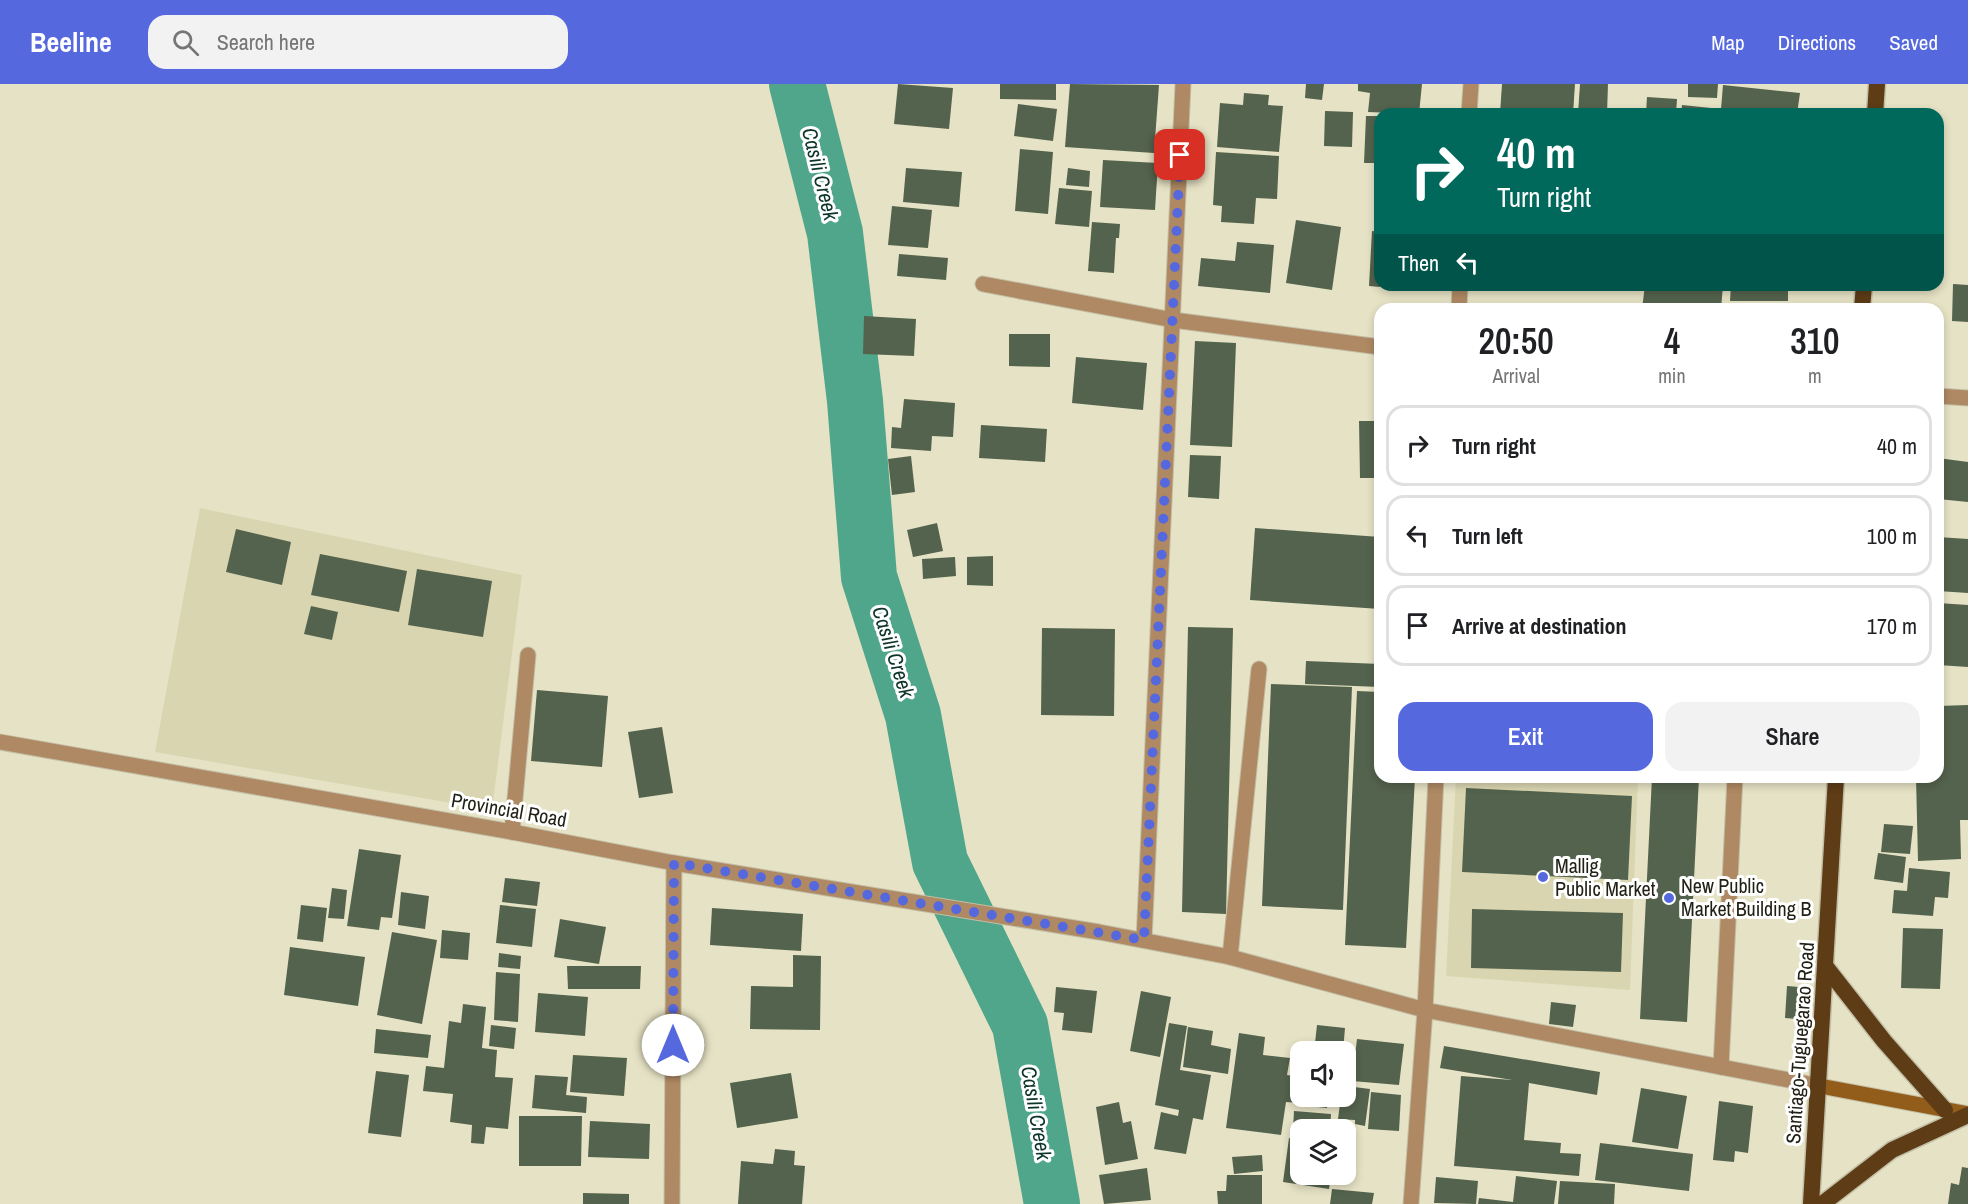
<!DOCTYPE html>
<style>
body{margin:0;font-family:"Archivo Narrow",sans-serif;background:#f2f2f2;color:#202124;height:100vh;display:flex;flex-direction:column;font-size:22px;white-space:nowrap}
*{box-sizing:border-box;margin:0}
p{font-size:20px;color:#757577}
.icon{flex:none;width:33px;height:33px;fill:none;stroke:currentColor;stroke-width:2;stroke-linecap:round;stroke-linejoin:round}
.map{position:relative;flex:1;overflow:hidden}
.details{position:absolute;left:1374px;top:219px;width:570px;height:480px;display:flex;flex-direction:column;background:#fff;border-radius:18px;box-shadow:0 3px 9px #0003}
.details>*{flex:none}
.hud{position:absolute;left:1374px;top:24px;width:570px;height:183px;border-radius:18px;box-shadow:0 3px 9px #0003;background:#00695c;color:#fff;overflow:hidden}
.controls{position:absolute;left:1290px;top:957px;display:grid;gap:12px}
.controls a{display:grid;place-items:center;width:66px;height:66px;border-radius:12px;background:#fff;box-shadow:0 3px 9px #0003;font-size:30px}
.pin{position:absolute;display:grid;place-items:center;width:51px;height:51px;color:#fff;margin:-26px;border-radius:12px;box-shadow:0 3px 9px #0006}
.me{position:absolute;width:66px;margin:-33px;rotate:0deg;stroke-linejoin:round;filter:drop-shadow(0 0 4px #0008)}
.turn{display:flex;align-items:center;gap:21px;height:126px;padding:0 24px;font-size:27px}
.turn .icon{width:78px;height:78px;stroke-width:2.5}
.turn b{display:block;font-size:42px;line-height:51px}
.then{display:flex;align-items:center;height:57px;padding:0 24px;background:#0003;gap:12px;font-size:22px}
.eta{display:flex;justify-content:space-evenly;align-items:center;height:102px;text-align:center}
.eta b{font-size:36px;font-weight:600;line-height:42px}
.action{display:flex;gap:12px;margin-top:auto;padding:12px 24px}
.action a{flex:1;height:69px;border-radius:18px;background:#5568de;color:#fff;font-size:24px;font-weight:600;line-height:69px;text-align:center}
.action a+a{background:#f2f2f2;color:#202124}
ul{padding:0;list-style:none}
li{display:flex;align-items:center;gap:18px;height:81px;margin:0 12px 9px;padding:0 12px;border:3px solid #e0e0e0;border-radius:18px}
li div{flex:1}
li b{display:block;font-size:22px}
li em{font-style:normal}
header{display:flex;align-items:center;gap:36px;box-sizing:border-box;height:84px;padding:0 30px;background:#5568de;color:#fff}
header strong{font-size:28px}
nav{display:flex;gap:33px;margin-inline-start:auto;font-size:21px}
.search{width:420px;height:54px;background:#f2f2f2;display:flex;align-items:center;gap:15px;box-sizing:border-box;padding:0 21px;border-radius:18px;color:#757577;font-size:22px}
.map>svg:first-child{display:block}
.built{fill:#dad5b1}
.lines{fill:none;stroke-linecap:round;stroke-linejoin:round}
.river{stroke:#50a68a;stroke-width:56}
.building{fill:#54634d}
.service-casing{stroke:#c3bfa6;stroke-width:17}
.minor-casing{stroke:#c3bfa6;stroke-width:17}
.secondary-casing{stroke:#c3bfa6;stroke-width:17}
.trunk-casing{stroke:#c3bfa6;stroke-width:19}
.service{stroke:#ae8963;stroke-width:15}
.minor{stroke:#ae8963;stroke-width:15}
.secondary{stroke:#925d1a;stroke-width:15}
.trunk{stroke:#5d3c16;stroke-width:16}
.route{stroke:#5568de;stroke-width:10;stroke-dasharray:0 18}
.poi-dot{fill:#5568de;stroke:#fff;stroke-width:2}
.labels{text-anchor:middle;stroke-width:6;stroke-linejoin:round;paint-order:stroke}
.street-label{font-size:20px;fill:#222116;stroke:#fff}
.poi-label{font-size:20px;fill:#222116;stroke:#fff;text-anchor:start}
.water-label{font-size:21px;font-style:italic;fill:#0c3428;stroke:#fff}
</style>
<header>
<strong>Beeline</strong>
<div class="search"><svg class="icon" aria-label="search" viewBox="0 0 24 24"><circle cx="10" cy="10" r="6"/><path d="M15 15l6 6"/></svg>Search here</div>
<nav><a>Map</a><a>Directions</a><a>Saved</a></nav>
</header>
<div class="map">
<svg width="1968" height="1120" viewBox="0 0 1968 1120">
<rect width="100%" height="100%" fill="#e6e2c5"/>
<g class="built">
<path d="M200 424 522 491 492 726 155 668Z"/>
<path d="M1456 693H1638L1630 906 1446 892Z"/>
</g>
<g class="lines">
<path class="river" d="M797 0 835 149 855 317 869 493 913 631 940 778 1020 941 1052 1120"/>
</g>
<g class="building">
<path d="M898 0 953 4 949 45 894 40Z"/>
<path d="M1000 0H1056V16L1000 15Z"/>
<path d="M1070 0 1159 1 1154 69 1065 63Z"/>
<path d="M1306 0H1324L1322 16 1305 14Z"/>
<path d="M1358 0H1422L1419 30 1368 28 1370 9 1358 7Z"/>
<path d="M1502 0H1575L1573 30H1500Z"/>
<path d="M1580 0H1608L1607 30H1578Z"/>
<path d="M1688 0H1718L1717 14 1688 13Z"/>
<path d="M1723 1 1800 9 1797 30H1681L1682 21 1721 25Z"/>
<path d="M1244 9 1269 11 1268 21 1283 22 1279 68 1217 63 1220 19 1243 21Z"/>
<path d="M1647 13 1677 15 1676 30H1646Z"/>
<path d="M1018 20 1057 25 1053 57 1014 52Z"/>
<path d="M1325 27 1353 28 1352 63 1324 62Z"/>
<path d="M1366 32H1380V79H1364Z"/>
<path d="M1020 65 1053 68 1048 130 1015 127Z"/>
<path d="M1216 68 1279 72 1277 115 1256 114 1254 140 1221 138 1222 122 1213 121Z"/>
<path d="M1103 76 1158 79 1155 126 1100 123Z"/>
<path d="M906 84 962 88 959 123 903 118Z"/>
<path d="M1068 84 1090 87 1089 103 1066 101Z"/>
<path d="M1059 104 1092 107 1089 143 1055 140Z"/>
<path d="M892 122 932 126 928 164 888 161Z"/>
<path d="M1296 136 1341 143 1332 206 1286 199Z"/>
<path d="M1092 138 1120 140 1119 154H1116L1114 189 1088 187Z"/>
<path d="M1372 147 1380 148V203L1369 202Z"/>
<path d="M1237 158 1274 161 1270 209 1198 202 1201 174 1235 177Z"/>
<path d="M899 170 948 174 946 196 897 192Z"/>
<path d="M1953 200 1968 201V238L1952 237Z"/>
<path d="M1383 201H1410V205L1383 203Z"/>
<path d="M1645 201H1723L1721 225H1642Z"/>
<path d="M1731 201H1788V217H1730Z"/>
<path d="M864 232 916 235 914 272 863 270Z"/>
<path d="M1009 250H1050V283L1009 282Z"/>
<path d="M1195 257 1236 259 1232 363 1190 361Z"/>
<path d="M1076 273 1147 279 1143 326 1072 319Z"/>
<path d="M904 315 955 319 953 353 932 352 931 367 891 364 892 343 901 344Z"/>
<path d="M1359 337H1380V394H1360Z"/>
<path d="M981 341 1047 345 1045 378 979 374Z"/>
<path d="M1190 371 1221 372 1219 415 1188 413Z"/>
<path d="M911 372 915 408 892 411 888 375Z"/>
<path d="M1938 374 1968 378V418L1938 415Z"/>
<path d="M937 439 943 467 913 473 907 446Z"/>
<path d="M1255 444 1380 453V525L1250 516Z"/>
<path d="M236 445 291 458 282 501 226 488Z"/>
<path d="M1938 453 1968 455V509L1938 507Z"/>
<path d="M320 470 407 487 399 528 311 511Z"/>
<path d="M993 472V502L967 501V473Z"/>
<path d="M955 473 956 492 923 495 922 475Z"/>
<path d="M417 485 492 497 483 553 408 541Z"/>
<path d="M1938 519 1968 521V583L1938 581Z"/>
<path d="M311 522 338 528 332 556 304 550Z"/>
<path d="M1188 543 1233 544 1226 830 1182 828Z"/>
<path d="M1042 544 1115 545 1114 632 1041 631Z"/>
<path d="M1306 577 1380 580V603L1305 600Z"/>
<path d="M1271 600 1352 603 1343 826 1262 822Z"/>
<path d="M537 606 608 612 602 683 531 677Z"/>
<path d="M1357 607 1380 608V693H1415L1406 864 1345 861Z"/>
<path d="M1968 621V736H1960L1961 775 1918 777 1916 693H1938V622Z"/>
<path d="M662 643 673 709 639 714 628 648Z"/>
<path d="M1652 693H1699L1687 938 1640 935Z"/>
<path d="M1466 704 1632 712 1628 796 1462 788Z"/>
<path d="M1884 740 1913 742 1910 770 1881 768Z"/>
<path d="M359 765 401 771 392 834 381 833 379 846 347 842Z"/>
<path d="M1878 769 1906 773 1903 799 1874 795Z"/>
<path d="M1909 784 1950 788 1948 814 1935 813 1933 832 1892 829 1894 806 1907 807Z"/>
<path d="M505 794 540 798 537 822 502 818Z"/>
<path d="M332 804 347 806 344 835 328 834Z"/>
<path d="M401 808 429 812 425 845 398 841Z"/>
<path d="M301 821 327 824 323 858 297 855Z"/>
<path d="M500 821 536 825 532 863 496 859Z"/>
<path d="M712 824 803 830 801 867 710 861Z"/>
<path d="M1472 825 1623 829 1621 888 1471 884Z"/>
<path d="M560 835 606 843 599 880 554 873Z"/>
<path d="M1903 844 1943 845 1940 905 1901 904Z"/>
<path d="M442 846 470 849 468 876 440 874Z"/>
<path d="M392 848 437 856 422 940 377 931Z"/>
<path d="M290 863 365 873 358 922 284 911Z"/>
<path d="M499 869 521 872 520 885 498 883Z"/>
<path d="M793 871 821 872 820 946 750 945 751 902 793 903Z"/>
<path d="M567 882H641L640 905H568Z"/>
<path d="M496 888 520 890 518 938 494 936Z"/>
<path d="M1787 902 1799 903 1797 935 1785 934Z"/>
<path d="M1056 903 1097 907 1092 949 1062 946 1064 929 1054 928Z"/>
<path d="M1141 907 1171 913 1160 973 1130 967Z"/>
<path d="M538 909 588 913 585 952 535 948Z"/>
<path d="M1551 918 1576 921 1573 943 1549 940Z"/>
<path d="M463 920 486 923 482 964 497 966 495 993 513 994 508 1045 486 1043 484 1060 471 1059 472 1041 450 1038 453 1010 423 1007 426 982 444 984 449 937 461 939Z"/>
<path d="M1169 939 1187 942 1180 986 1211 991 1203 1036 1193 1034 1186 1070 1154 1065 1161 1028 1178 1032 1179 1026 1155 1021Z"/>
<path d="M491 941 516 944 514 965 489 962Z"/>
<path d="M1317 941 1345 944 1343 968H1314Z"/>
<path d="M1188 943 1213 947 1211 961 1231 965 1228 990 1183 983Z"/>
<path d="M376 945 431 951 428 974 374 969Z"/>
<path d="M1239 949 1265 953 1263 971 1290 974 1287 991 1300 993 1299 1019 1286 1018 1281 1051 1226 1044Z"/>
<path d="M1357 955 1404 960 1399 1001 1352 997Z"/>
<path d="M1444 962 1600 988 1597 1011 1529 999 1524 1056 1561 1059 1560 1069 1581 1070 1579 1092 1454 1082 1461 992 1512 996 1440 984Z"/>
<path d="M573 971 627 974 624 1012 570 1008Z"/>
<path d="M376 987 409 991 401 1053 368 1049Z"/>
<path d="M791 989 798 1034 737 1044 730 999Z"/>
<path d="M535 991 568 993 566 1011 587 1013 586 1029 532 1024Z"/>
<path d="M1346 1002 1370 1005 1365 1042 1355 1040V1036L1338 1035 1341 1012H1346Z"/>
<path d="M1641 1004 1687 1012 1678 1065 1632 1058Z"/>
<path d="M1371 1008 1401 1011 1399 1047 1368 1045Z"/>
<path d="M1309 1012H1328L1327 1024 1308 1022Z"/>
<path d="M1719 1017 1753 1022 1748 1069 1735 1067 1734 1078 1713 1076Z"/>
<path d="M1119 1018 1123 1039 1131 1037 1138 1075 1105 1081 1096 1023Z"/>
<path d="M1294 1027 1331 1030 1330 1046 1293 1045Z"/>
<path d="M519 1032H582L581 1082H519Z"/>
<path d="M590 1037 650 1040 649 1075 588 1073Z"/>
<path d="M1289 1054 1300 1056V1090H1331L1329 1105 1283 1098Z"/>
<path d="M1600 1059 1693 1070 1689 1107 1595 1096Z"/>
<path d="M775 1065 795 1067 794 1081 805 1082 802 1120H738L741 1077 773 1080Z"/>
<path d="M1262 1071 1263 1087 1234 1090 1232 1073Z"/>
<path d="M1962 1083 1968 1084V1120H1948L1951 1099 1959 1101Z"/>
<path d="M1147 1084 1151 1116 1104 1120 1099 1091Z"/>
<path d="M1227 1091H1262V1120H1218L1217 1107H1226Z"/>
<path d="M1516 1092 1557 1097 1554 1120H1478L1479 1114 1513 1118Z"/>
<path d="M1436 1093 1478 1097 1476 1120 1434 1119Z"/>
<path d="M1560 1097 1615 1100 1614 1120H1558Z"/>
<path d="M1332 1105 1374 1109 1372 1120H1330Z"/>
<path d="M583 1109 629 1110V1120H583Z"/>
</g>
<g class="lines">
<defs>
<g id="service">
<path d="M512 748 528 571"/>
<path d="M1230 873 1259 585"/>
</g>
<g id="minor">
<path d="M1469 30 1471 0"/>
<path d="M983 200 1173 236 1380 263"/>
<path d="M1459 225 1460 201"/>
<path d="M1938 312 1968 314"/>
<path d="M0 658 512 748 674 779 672 1120"/>
<path d="M674 779 1099 848 1230 873 1425 926 1820 1002"/>
<path d="M1144 856 1183 0"/>
<path d="M1721 983 1735 693"/>
<path d="M1411 1120 1425 926 1436 693"/>
</g>
<path id="secondary" d="M1820 1002 1968 1030"/>
<g id="trunk">
<path d="M1875 30 1877 0"/>
<path d="M1862 225 1864 201"/>
<path d="M1826 883 1884 957 1945 1026"/>
<path d="M1811 1120 1836 693"/>
<path d="M1822 1120 1892 1066 1968 1031"/>
</g>
</defs>
<use href="#service" class="service-casing"/>
<use href="#minor" class="minor-casing"/>
<use href="#secondary" class="secondary-casing"/>
<use href="#trunk" class="trunk-casing"/>
<use href="#service" class="service"/>
<use href="#minor" class="minor"/>
<use href="#secondary" class="secondary"/>
<use href="#trunk" class="trunk"/>
</g>
<g class="lines">
<path class="route" d="M673 961 674 779 1144 856 1180 71"/>
</g>
<g class="poi-dot">
<circle cx="1543" cy="793" r="6"/>
<circle cx="1669" cy="814" r="6"/>
</g>
<g class="labels">
<g class="street-label">
<text transform="translate(509 726) rotate(10)" y="7">Provincial Road</text>
<text transform="translate(1800 959) rotate(-86)" y="7">Santiago-Tuguegarao Road</text>
</g>
<g class="poi-label">
<text x="1555" y="789">Mallig<tspan x="1555" dy="23">Public Market</tspan></text>
<text x="1681" y="809">New Public<tspan x="1681" dy="23">Market Building B</tspan></text>
</g>
<g class="water-label">
<text transform="translate(820 90) rotate(76)" y="7">Casili Creek</text>
<text transform="translate(893 568) rotate(72)" y="7">Casili Creek</text>
<text transform="translate(1036 1029) rotate(80)" y="7">Casili Creek</text>
</g>
</g>
</svg>
<div class="controls">
<a><svg class="icon" aria-label="sound" viewBox="0 0 24 24"><path d="M4 9h4l5-4v14l-5-4H4zM17 9q2 3 0 6"/></svg></a>
<a><svg class="icon" aria-label="layers" viewBox="0 0 24 24"><path d="M12 4l9 5-9 5-9-5zM3 14l9 5 9-5"/></svg></a>
</div>
<div class="pin" style="left:1180px;top:71px;background:#d93025"><svg class="icon" aria-label="arrive" viewBox="0 0 24 24"><path d="M6 21V4h12l-3 4 3 4H6"/></svg></div>
<svg class="me" style="left:673px;top:961px" viewBox="-20 -20 40 40"><circle r="19" fill="#fff"/><path d="M0-13L10 11 0 6-10 11z" fill="#5568de"/></svg>
<div class="hud">
<div class="turn"><svg class="icon" aria-label="right" viewBox="0 0 24 24"><path d="M7 20v-9h11M14 6l5 5-5 5"/></svg><div><b>40 m</b>Turn right</div></div>
<div class="then">Then<svg class="icon" aria-label="left" viewBox="0 0 24 24"><path d="M17 20v-9H6M10 6l-5 5 5 5"/></svg></div>
</div>
<section class="details">
<div class="eta">
<div><b>20:50</b><p>Arrival</p></div>
<div><b>4</b><p>min</p></div>
<div><b>310</b><p>m</p></div>
</div>
<ul>
<li><svg class="icon" aria-label="right" viewBox="0 0 24 24"><path d="M7 20v-9h11M14 6l5 5-5 5"/></svg><div><b>Turn right</b></div><em>40 m</em></li>
<li><svg class="icon" aria-label="left" viewBox="0 0 24 24"><path d="M17 20v-9H6M10 6l-5 5 5 5"/></svg><div><b>Turn left</b></div><em>100 m</em></li>
<li><svg class="icon" aria-label="arrive" viewBox="0 0 24 24"><path d="M6 21V4h12l-3 4 3 4H6"/></svg><div><b>Arrive at destination</b></div><em>170 m</em></li>
</ul>
<div class="action"><a>Exit</a><a>Share</a></div>
</section>
</div>
